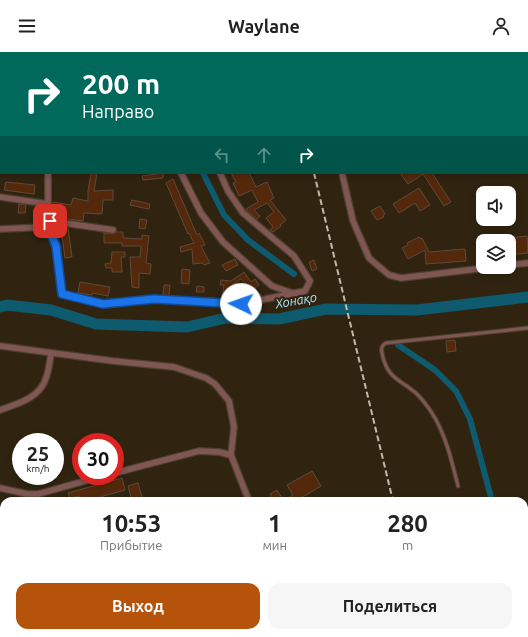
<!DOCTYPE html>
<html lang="ru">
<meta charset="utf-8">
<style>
body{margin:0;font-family:Ubuntu,sans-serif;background:#f6f6f6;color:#222;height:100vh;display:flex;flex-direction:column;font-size:15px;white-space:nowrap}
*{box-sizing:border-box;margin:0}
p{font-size:13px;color:#767676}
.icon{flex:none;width:22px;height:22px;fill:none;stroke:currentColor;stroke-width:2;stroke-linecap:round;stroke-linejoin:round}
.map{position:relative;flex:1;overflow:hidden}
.sheet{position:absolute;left:0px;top:445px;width:528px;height:140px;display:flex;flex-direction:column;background:#fff;border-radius:12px 12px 0 0;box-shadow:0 2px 6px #0003}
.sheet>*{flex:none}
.hud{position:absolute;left:0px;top:0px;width:528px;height:122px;box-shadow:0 2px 6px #0003;background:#00695c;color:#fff;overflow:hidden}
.controls{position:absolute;left:476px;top:134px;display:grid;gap:8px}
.controls a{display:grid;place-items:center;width:40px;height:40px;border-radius:8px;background:#fff;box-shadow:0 2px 6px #0003;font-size:20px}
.speed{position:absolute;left:12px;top:381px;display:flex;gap:8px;font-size:20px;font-weight:700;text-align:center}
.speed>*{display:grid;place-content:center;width:52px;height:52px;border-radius:50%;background:#fff;box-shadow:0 2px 6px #0003;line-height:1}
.speed small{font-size:10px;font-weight:400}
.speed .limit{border:6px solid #d22;background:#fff;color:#111}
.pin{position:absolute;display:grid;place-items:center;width:34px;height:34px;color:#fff;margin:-17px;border-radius:8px;box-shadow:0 2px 6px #0006}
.me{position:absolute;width:44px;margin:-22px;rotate:273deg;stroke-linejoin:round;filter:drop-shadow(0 0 3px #0008)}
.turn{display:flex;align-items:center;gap:14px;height:84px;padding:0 16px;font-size:18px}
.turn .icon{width:52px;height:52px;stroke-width:2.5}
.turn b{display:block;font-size:28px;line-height:34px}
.lanes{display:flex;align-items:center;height:38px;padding:0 16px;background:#0003;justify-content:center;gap:20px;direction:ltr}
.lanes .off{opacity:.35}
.eta{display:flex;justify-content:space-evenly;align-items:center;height:68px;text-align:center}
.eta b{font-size:24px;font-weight:700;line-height:28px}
.cta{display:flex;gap:8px;margin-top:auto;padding:8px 16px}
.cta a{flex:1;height:46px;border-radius:12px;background:#b45309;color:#fff;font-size:16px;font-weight:700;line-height:46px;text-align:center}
.cta a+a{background:#f6f6f6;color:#222}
header{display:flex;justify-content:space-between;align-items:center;height:52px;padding:0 16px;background:#fff;font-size:18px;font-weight:700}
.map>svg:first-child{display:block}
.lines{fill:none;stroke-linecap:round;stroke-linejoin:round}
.canal{stroke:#0e5a6f;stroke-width:6}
.river{stroke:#0e5a6f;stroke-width:11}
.building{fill:#54290b;stroke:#5f493c}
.lane-casing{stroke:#4c412e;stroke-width:5}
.street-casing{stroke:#4c412e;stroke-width:8}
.lane{stroke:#805653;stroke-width:3}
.street{stroke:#805653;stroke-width:5.5}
.rail{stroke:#c3b9ab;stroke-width:2;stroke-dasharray:6 3;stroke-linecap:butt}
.route-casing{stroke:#114b97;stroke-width:10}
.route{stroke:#1a73e8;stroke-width:7}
.labels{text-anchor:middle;stroke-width:4;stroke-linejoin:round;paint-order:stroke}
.water-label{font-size:13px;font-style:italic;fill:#a9e0f3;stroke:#302410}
</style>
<header><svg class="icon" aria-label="menu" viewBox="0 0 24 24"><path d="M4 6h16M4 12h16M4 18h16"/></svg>Waylane<svg class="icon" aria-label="person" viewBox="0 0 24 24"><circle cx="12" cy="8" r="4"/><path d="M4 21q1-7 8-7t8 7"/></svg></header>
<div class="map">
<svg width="528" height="585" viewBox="0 0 528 585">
<rect width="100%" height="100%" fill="#302410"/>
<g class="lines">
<g class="canal">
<path d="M169 0 170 1"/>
<path d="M203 121 224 163 248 188 294 222"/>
<path d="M398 293 435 318 456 339 470 367 492 449"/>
<path d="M524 527 528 534"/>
</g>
<path class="river" d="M0 255 7 253 51 258 96 272 187 275 226 266 279 267 326 257 417 258 528 245"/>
</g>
<g class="building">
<path d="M91 121H97L94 139 113 138V148H103L102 162 84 161 83 169 52 165 53 150 71 153 73 146 88 149V139Z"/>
<path d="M163 121V126L143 128 142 124Z"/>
<path d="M231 121H249L256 135 267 130 274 146 270 148 286 168 280 173 281 174 273 180 270 178 273 175 266 166 274 160 267 151 254 158 260 164 257 167 247 159 246 157 258 150 252 138 239 144 233 131 236 130Z"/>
<path d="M400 121H432L451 150 444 154 423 122 408 132Z"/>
<path d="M173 127 197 183 199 181 205 193 201 194 210 211 204 213 202 211 193 212 192 197 181 200 180 195 194 191 189 181 188 182 166 131Z"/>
<path d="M6 130 35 133 34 142 4 138Z"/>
<path d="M419 136 430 153 420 159 415 151 399 161 393 152Z"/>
<path d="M132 148 150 152 149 157 130 153Z"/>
<path d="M19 152 26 153 25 161H18Z"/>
<path d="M380 154 385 162 383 163 384 165 377 168 371 159Z"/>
<path d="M140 167 147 168 145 177 139 176Z"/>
<path d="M65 175 68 176 72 205 65 206 61 176Z"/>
<path d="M117 180H123V186L142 187V183L149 184 146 211 151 212 150 222 139 221V236L132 235 130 205H140L141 194H122V191H104V181L113 182Z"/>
<path d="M527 184 528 201 509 203V186Z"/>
<path d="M419 185 420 187 422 186 429 200 465 197 466 209 426 212 425 198 408 207 402 196 408 193 407 191Z"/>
<path d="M483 189V204H480L478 190Z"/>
<path d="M112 200H125V205H121L122 220H112V216H106L105 212 111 211Z"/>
<path d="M235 207 238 213 226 219 222 213Z"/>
<path d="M314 208 317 217 312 219 309 210Z"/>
<path d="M182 217 190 218 189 232 181 231Z"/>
<path d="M244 220 251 230 255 227 259 233 251 239 241 227 234 232 233 247H222L224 233H220L221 228 231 229Z"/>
<path d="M80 230 110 235 108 244 93 241 92 243 78 241Z"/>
<path d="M164 233H170L169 244 163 243Z"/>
<path d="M197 234 204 235V240H196Z"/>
<path d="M246 242H261V244L246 247Z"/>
<path d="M455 288 456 299 447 300 446 289Z"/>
<path d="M312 419 321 434 296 449H284L293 443 287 433Z"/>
<path d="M122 426 125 438 86 449H81L80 444 70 446 68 441Z"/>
<path d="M138 431 143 449H132L128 434Z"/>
<path d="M277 438 284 449H274L270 442Z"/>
</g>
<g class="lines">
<defs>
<path id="lane" d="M458 434C452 410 446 383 432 361 428 355 423 348 417 342 400 327 387 327 382 301 381 297 382 293 386 291L528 276"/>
<g id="street">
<path d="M71 0 74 1"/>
<path d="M190 0V1"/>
<path d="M313 0V1"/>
<path d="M452 0H454"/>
<path d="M129 1 130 0"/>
<path d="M0 34H1"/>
<path d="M0 107H1"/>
<path d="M181 121 201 161 223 190 272 234 295 242"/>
<path d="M342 121 353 169 369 206 389 223 401 226 494 215"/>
<path d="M0 145 48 152V121"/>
<path d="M48 152V172"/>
<path d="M48 175 50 169 113 178"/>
<path d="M0 177 48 175 56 194 61 242 103 252 154 247 241 252 305 239 310 229 294 204 243 161 228 139 220 121"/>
<path d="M509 213 528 211"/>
<path d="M0 294 113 309 174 315 206 326 215 332 229 349 234 375 231 403 249 449"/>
<path d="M0 358C17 352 40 346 46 326 49 318 50 309 51 301"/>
<path d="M115 421 199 399 219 400 231 403"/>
<path d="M0 436 27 442H38L103 424"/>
<path d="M42 581V585"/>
</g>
</defs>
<use href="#lane" class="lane-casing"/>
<use href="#street" class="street-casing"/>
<use href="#lane" class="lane"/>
<use href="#street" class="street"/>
<g class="rail">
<path d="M283 0V1"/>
<path d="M314 121 393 449"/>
<path d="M425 581 426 585"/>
</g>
</g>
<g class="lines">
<defs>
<path id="route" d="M50 169 48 175 56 194 62 242 103 252 154 247 241 252"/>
</defs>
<use href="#route" class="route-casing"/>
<use href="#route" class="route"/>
</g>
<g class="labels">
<g class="water-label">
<text transform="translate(296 248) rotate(-10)" y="5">Хонақо</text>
</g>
</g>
</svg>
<div class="controls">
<a><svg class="icon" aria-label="sound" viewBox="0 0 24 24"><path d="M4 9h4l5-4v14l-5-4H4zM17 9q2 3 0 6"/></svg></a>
<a><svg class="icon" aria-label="layers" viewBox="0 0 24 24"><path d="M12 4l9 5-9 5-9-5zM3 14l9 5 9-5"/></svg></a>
</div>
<div class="speed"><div>25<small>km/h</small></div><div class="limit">30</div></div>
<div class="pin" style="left:50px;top:169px;background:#d93025"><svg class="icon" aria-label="arrive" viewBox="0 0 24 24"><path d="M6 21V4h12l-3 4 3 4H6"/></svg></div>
<svg class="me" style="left:241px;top:252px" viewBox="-20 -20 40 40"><circle r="19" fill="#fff"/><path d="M0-13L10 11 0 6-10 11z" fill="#1a73e8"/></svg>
<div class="hud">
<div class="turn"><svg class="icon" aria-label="right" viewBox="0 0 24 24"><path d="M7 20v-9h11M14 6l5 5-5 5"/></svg><div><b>200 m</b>Направо</div></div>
<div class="lanes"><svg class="icon off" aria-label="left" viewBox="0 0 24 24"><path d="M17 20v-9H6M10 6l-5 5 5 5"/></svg><svg class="icon off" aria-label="ahead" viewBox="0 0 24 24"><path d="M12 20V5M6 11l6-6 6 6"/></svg><svg class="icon" aria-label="right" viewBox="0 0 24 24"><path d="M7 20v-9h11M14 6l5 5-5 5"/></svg></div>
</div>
<section class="sheet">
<div class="eta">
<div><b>10:53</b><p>Прибытие</p></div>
<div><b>1</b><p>мин</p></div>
<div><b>280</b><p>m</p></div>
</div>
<div class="cta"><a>Выход</a><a>Поделиться</a></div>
</section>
</div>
